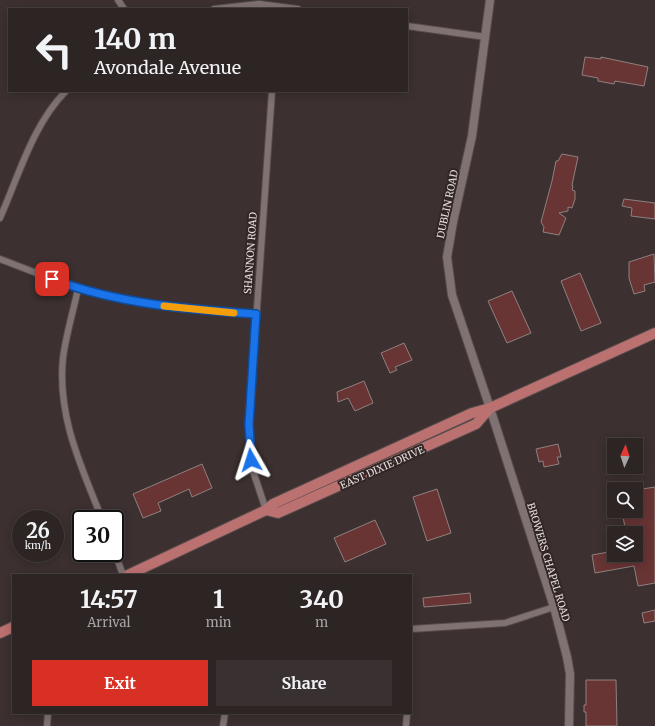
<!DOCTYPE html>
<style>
body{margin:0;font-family:Merriweather,serif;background:#393031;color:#f1f3f6;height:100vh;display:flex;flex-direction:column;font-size:15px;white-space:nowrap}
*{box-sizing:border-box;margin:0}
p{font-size:13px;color:#a7a4a6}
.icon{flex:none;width:22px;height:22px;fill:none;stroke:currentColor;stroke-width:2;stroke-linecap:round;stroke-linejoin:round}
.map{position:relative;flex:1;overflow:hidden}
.sheet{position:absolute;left:12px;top:574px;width:400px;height:140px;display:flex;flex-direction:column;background:#2d2424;border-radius:0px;box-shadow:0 2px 10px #0003,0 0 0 1px #484141}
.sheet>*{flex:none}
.top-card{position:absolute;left:8px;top:8px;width:400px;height:84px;border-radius:0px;box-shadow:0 2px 10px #0003,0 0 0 1px #484141;background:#2d2424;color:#f1f3f6;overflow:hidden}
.needle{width:26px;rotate:3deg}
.controls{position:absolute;left:607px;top:438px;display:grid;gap:8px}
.controls a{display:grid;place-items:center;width:36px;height:36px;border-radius:0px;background:#2d2424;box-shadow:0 2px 10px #0003,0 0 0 1px #484141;font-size:20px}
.speed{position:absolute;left:12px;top:510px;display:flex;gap:8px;font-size:20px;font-weight:700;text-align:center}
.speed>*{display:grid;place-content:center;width:52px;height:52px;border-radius:50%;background:#2d2424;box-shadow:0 2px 10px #0003,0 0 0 1px #484141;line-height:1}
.speed small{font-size:10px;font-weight:400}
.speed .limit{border:2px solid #111;border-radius:6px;background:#fff;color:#111}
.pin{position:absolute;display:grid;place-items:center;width:34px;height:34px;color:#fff;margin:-17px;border-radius:8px;box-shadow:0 2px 6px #0006}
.me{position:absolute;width:44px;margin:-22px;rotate:354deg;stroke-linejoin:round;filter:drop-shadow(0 0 3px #0008)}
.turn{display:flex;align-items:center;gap:14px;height:84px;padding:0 20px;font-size:18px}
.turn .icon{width:52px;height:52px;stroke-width:2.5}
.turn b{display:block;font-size:28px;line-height:34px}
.eta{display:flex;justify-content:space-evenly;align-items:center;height:68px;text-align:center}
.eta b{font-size:24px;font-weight:700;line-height:28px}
.primary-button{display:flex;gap:8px;margin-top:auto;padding:8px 20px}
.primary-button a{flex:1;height:46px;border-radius:0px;background:#d93025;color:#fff;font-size:16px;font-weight:700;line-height:46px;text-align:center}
.primary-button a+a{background:#393031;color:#f1f3f6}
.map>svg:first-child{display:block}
.building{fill:#683434;stroke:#8f8180}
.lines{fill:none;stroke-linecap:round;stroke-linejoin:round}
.minor-casing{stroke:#564c4b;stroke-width:8}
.tertiary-casing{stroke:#564c4b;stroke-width:10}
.primary-casing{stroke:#564c4b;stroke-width:12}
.minor{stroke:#807272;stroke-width:6}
.tertiary{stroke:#807272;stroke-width:8}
.primary{stroke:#bc7171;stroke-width:10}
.route-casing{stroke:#114b97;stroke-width:10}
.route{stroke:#1a73e8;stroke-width:7}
.slow{stroke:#f59e0b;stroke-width:7}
.labels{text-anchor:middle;stroke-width:4;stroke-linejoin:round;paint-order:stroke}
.street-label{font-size:10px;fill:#e6dfde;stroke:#322626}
</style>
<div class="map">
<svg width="655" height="726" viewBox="0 0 655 726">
<rect width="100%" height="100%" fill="#3c3030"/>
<g class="building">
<path d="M585 57 601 59V57L648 67 644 86 615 81 614 84 598 81V78L582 75Z"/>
<path d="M562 154 578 157 572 185 573 186 572 190 575 191V199L572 208 568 207V211L559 213 566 218 559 235 543 232 544 227 541 222 552 181 556 161H558Z"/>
<path d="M624 199 655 203V219L631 216 632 208 622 206Z"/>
<path d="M654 254 655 282 644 285 645 291 634 294 629 278V262Z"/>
<path d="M580 273 601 323 581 331 561 281Z"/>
<path d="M512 291 531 333 507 343 488 301Z"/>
<path d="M404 343 412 360 395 367 397 370 390 373 381 353Z"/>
<path d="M364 381 373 403 355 411 348 398 338 402 337 392Z"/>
<path d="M558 444 561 457H557L559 464 544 467 543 461 539 462 536 449Z"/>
<path d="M202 464 212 488 192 497 189 489 158 503 161 511 143 518 133 494Z"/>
<path d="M655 487V583L638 586 634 566 595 573 592 555 614 551V555H636V533H626L622 511H636V490Z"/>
<path d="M437 489 451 533 427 541 413 497Z"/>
<path d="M375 520 386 544 345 562 334 538Z"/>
<path d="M470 593 471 603 424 607 423 598Z"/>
<path d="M655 610V621L644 623 642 613Z"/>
<path d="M586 680H616L617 726H586V712H584V705H586Z"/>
</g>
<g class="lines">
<defs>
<g id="minor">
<path d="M118 0 124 9"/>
<path d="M214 9 259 4 298 9"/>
<path d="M407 26 486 37"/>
<path d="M0 218C19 175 33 124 66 91"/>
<path d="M0 259 78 289 121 298 175 308 256 314"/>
<path d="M78 289C73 312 66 335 63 358 57 416 81 466 102 519"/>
<path d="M266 510 253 471 249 424 272 91"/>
<path d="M115 553 123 575"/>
<path d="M411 629 505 623 554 607"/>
<path d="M47 726 48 713"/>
<path d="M223 726 225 713"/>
<path d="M406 726 407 713"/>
</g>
<path id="tertiary" d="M490 0 472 136 453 222 447 257 452 295 490 408 554 607 567 657 570 674 569 726"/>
<g id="primary">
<path d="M266 510 278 513 476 424 490 408"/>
<path d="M128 575 266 510 273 504 472 413 490 408 655 333"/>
<path d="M0 633 13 627"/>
</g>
</defs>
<use href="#minor" class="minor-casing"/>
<use href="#tertiary" class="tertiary-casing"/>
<use href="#primary" class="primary-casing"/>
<use href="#minor" class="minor"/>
<use href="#tertiary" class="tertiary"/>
<use href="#primary" class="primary"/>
</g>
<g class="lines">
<defs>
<path id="route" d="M52 279C117 304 187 309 256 314L249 424 251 460"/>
</defs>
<use href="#route" class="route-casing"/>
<use href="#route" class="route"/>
<path class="slow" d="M164 306 234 313"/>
</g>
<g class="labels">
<g class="street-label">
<text transform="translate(447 204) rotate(-78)" y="4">DUBLIN ROAD</text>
<text transform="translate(250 253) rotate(-86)" y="4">SHANNON ROAD</text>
<text transform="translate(382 467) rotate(-24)" y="4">EAST DIXIE DRIVE</text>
<text transform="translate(549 562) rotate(73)" y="4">BROWERS CHAPEL ROAD</text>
</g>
</g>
</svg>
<div class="controls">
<a><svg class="needle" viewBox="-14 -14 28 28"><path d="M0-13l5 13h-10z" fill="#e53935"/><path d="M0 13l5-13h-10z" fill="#a7a4a6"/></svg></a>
<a><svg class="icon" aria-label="search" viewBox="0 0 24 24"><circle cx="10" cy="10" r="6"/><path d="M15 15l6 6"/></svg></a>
<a><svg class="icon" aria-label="layers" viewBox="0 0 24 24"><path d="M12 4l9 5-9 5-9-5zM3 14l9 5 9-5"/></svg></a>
</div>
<div class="speed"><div>26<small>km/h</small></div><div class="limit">30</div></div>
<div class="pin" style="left:52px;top:279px;background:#d93025"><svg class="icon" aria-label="arrive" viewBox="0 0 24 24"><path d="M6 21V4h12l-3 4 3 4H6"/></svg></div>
<svg class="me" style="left:251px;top:460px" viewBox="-20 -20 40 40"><path d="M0-17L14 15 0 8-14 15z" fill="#1a73e8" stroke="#fff" stroke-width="4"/></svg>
<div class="top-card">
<div class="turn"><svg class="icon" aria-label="left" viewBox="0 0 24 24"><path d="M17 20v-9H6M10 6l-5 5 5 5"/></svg><div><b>140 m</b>Avondale Avenue</div></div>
</div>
<section class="sheet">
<div class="eta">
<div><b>14:57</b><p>Arrival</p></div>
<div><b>1</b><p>min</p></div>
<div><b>340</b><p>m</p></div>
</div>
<div class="primary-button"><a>Exit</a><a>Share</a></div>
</section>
</div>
